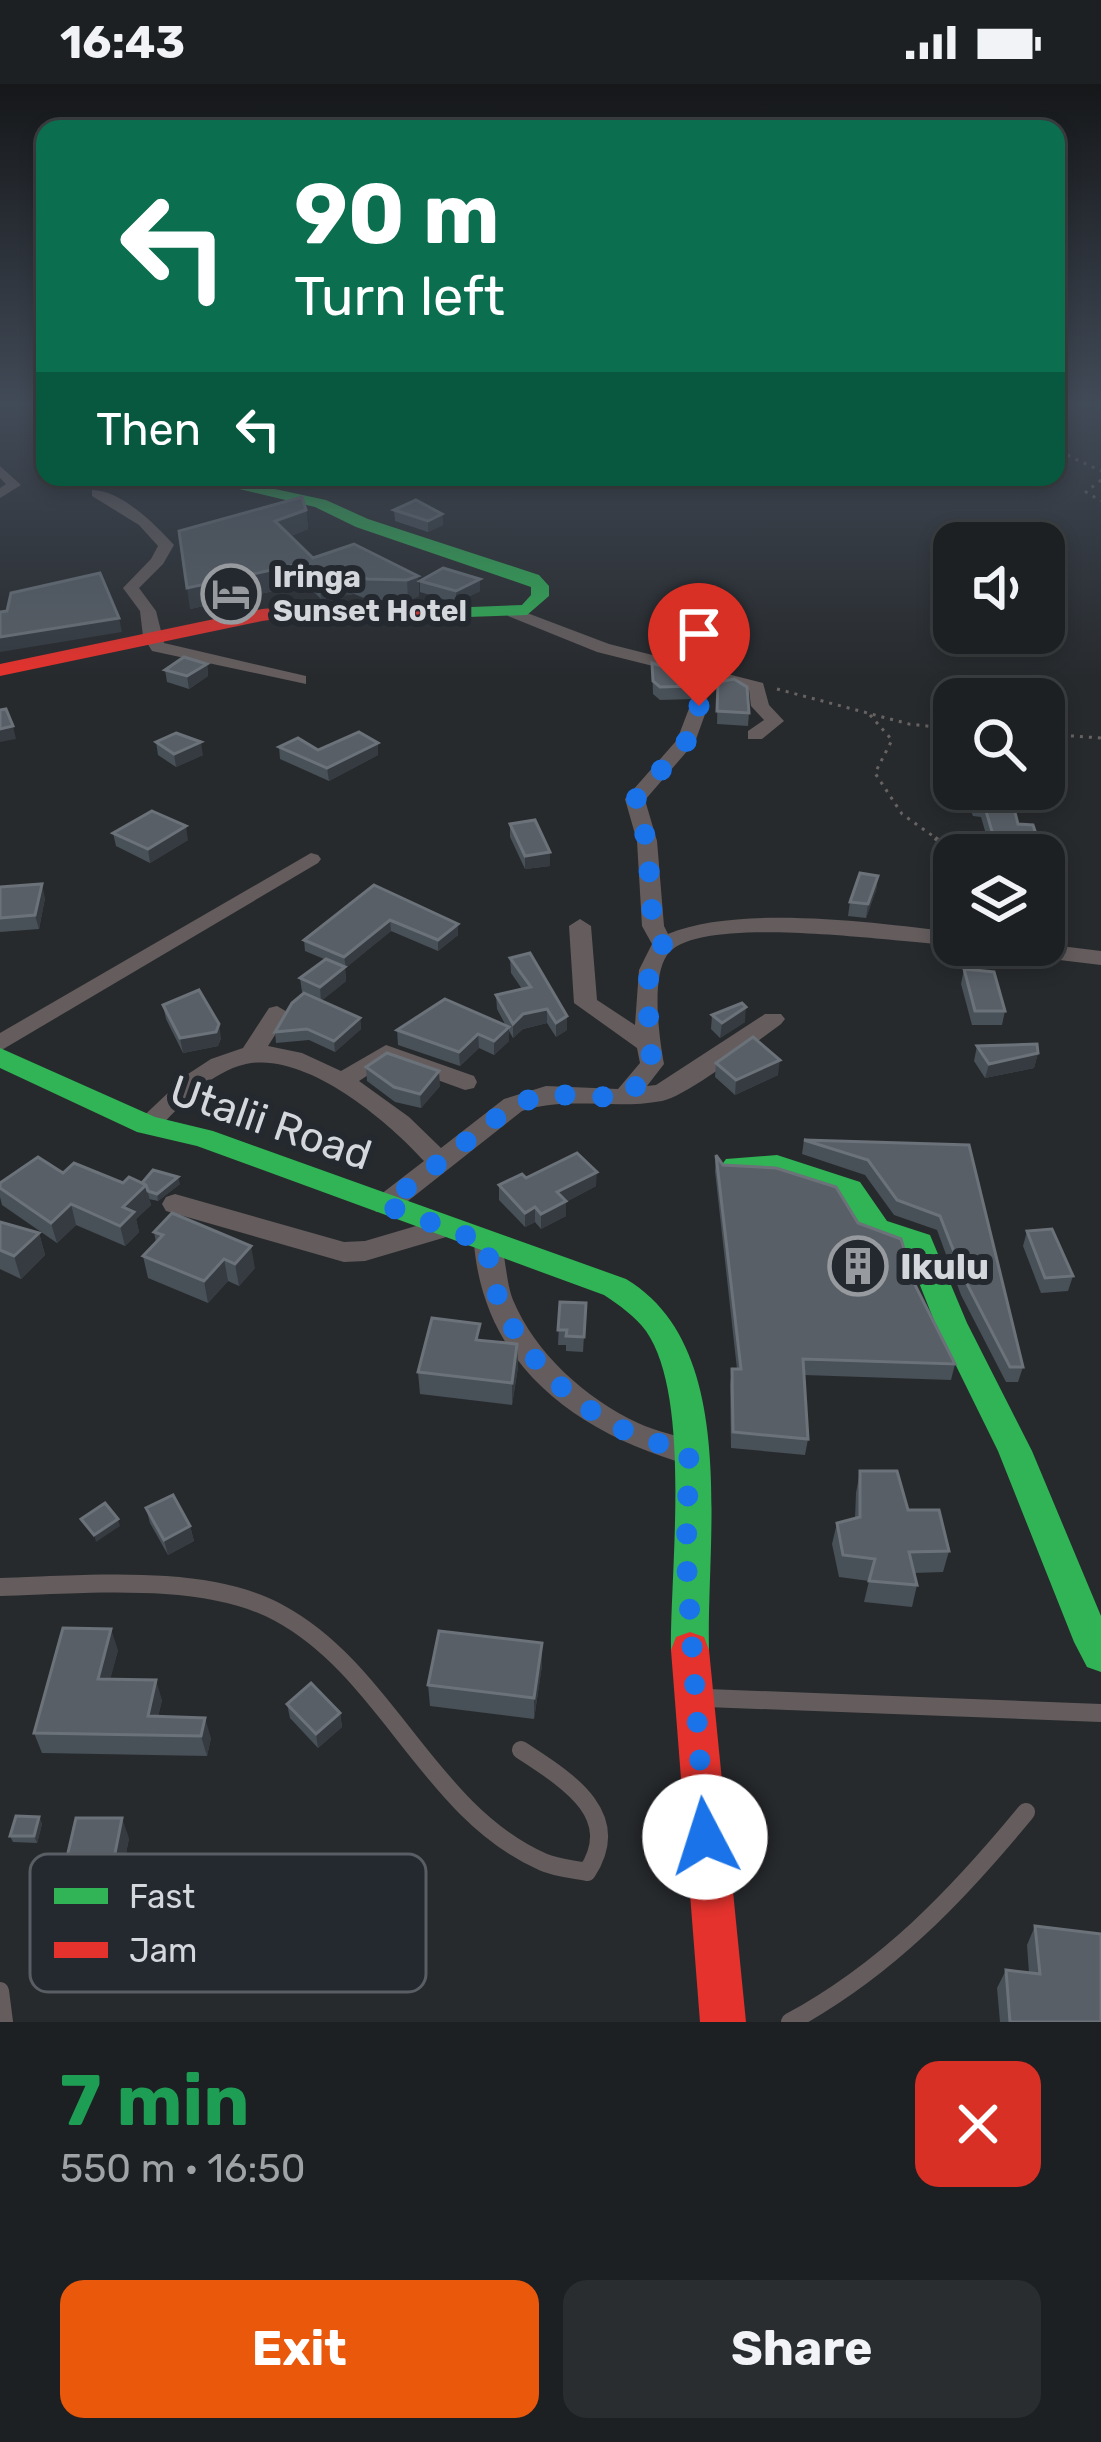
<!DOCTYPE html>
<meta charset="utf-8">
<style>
body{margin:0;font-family:Rubik,sans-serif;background:#2a2d2f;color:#f1f3f6;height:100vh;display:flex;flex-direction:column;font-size:45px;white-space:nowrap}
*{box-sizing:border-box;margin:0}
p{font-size:39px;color:#a0a3a5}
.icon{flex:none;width:66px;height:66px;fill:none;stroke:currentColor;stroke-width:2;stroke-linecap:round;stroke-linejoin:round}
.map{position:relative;height:1938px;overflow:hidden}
.details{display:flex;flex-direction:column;background:#1d2022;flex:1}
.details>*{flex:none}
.banner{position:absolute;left:36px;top:36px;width:1029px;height:366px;border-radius:24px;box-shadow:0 6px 18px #0003,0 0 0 3px #3b3e40;background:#0b6e4f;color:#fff;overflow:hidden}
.controls{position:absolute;left:933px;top:438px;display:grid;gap:24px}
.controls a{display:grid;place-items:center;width:132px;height:132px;border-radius:24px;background:#1d2022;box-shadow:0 6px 18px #0003,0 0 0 3px #3b3e40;font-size:60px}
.pin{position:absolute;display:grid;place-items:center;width:102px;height:102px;color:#fff;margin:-123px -51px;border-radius:50% 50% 50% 0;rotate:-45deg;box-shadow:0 0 12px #0007}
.pin .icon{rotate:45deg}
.me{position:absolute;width:132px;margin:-66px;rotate:355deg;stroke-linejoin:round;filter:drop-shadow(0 0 9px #0008)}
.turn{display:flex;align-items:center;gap:42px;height:252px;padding:0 60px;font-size:54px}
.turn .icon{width:156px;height:156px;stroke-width:2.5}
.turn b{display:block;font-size:84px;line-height:102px}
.then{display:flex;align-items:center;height:114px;padding:0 60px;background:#0003;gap:24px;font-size:45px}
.round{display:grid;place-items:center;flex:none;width:126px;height:126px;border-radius:24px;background:#2a2d2f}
.headline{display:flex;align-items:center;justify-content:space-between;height:204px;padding:0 60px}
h1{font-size:72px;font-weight:700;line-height:90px;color:#1e9e55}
.cta{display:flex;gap:24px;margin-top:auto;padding:24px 60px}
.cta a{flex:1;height:138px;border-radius:24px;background:#ea580c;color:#fff;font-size:48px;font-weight:700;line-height:138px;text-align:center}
.cta a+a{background:#2a2d2f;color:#f1f3f6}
.status{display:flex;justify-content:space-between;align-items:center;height:84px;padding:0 60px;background:#1d2022;direction:ltr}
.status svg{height:33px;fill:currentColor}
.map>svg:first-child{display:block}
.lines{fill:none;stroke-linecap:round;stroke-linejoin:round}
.path-far1{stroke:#676363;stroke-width:3;stroke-dasharray:3 6;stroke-linecap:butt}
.path{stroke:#676363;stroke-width:4.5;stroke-dasharray:6 9;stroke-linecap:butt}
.lane{stroke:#655d5d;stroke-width:18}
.street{fill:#655d5d;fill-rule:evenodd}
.fast{fill:#30b455;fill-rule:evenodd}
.jam{fill:#e5322d;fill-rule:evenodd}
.wall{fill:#485058}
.shaded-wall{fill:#353b41}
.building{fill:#585f66;stroke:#6b7279;stroke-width:3}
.route{stroke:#1a73e8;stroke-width:21;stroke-dasharray:0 37.8}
.labels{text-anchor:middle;stroke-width:12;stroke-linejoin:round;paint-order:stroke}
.far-poi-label{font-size:30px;font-weight:bold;fill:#d4d7dc;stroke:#242930;text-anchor:start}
.poi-label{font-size:36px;font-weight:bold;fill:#d4d7dc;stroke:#242930;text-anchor:start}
.near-street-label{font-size:42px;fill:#d4d7dc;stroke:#242930}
.key{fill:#242930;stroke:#595d64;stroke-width:3}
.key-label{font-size:33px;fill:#d4d7dc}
</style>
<div class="status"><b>16:43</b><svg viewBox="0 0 49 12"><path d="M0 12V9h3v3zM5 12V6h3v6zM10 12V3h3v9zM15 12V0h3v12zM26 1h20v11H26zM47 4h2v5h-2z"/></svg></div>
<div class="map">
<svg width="1101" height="1938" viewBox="0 0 1101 1938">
<rect width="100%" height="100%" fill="#272a2d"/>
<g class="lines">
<g class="path-far1">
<path d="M1056 357 1069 372 1101 387"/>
<path d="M1101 396 1086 408 1101 417"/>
<path d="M777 605 909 640 954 645"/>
<path d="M870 631 892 656 875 689 902 730 940 757"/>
<path d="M1044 650 1101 654"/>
</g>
<path class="path" d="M935 754 948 763 954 783"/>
<g class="lane">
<path d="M0 1503C83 1501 205 1488 279 1529 387 1587 429 1728 543 1778 556 1784 573 1785 587 1788 625 1730 565 1695 521 1666"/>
<path d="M707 1614 1101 1629"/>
<path d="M0 1907 4 1938"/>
<path d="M790 1938C886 1886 957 1812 1026 1728"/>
</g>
<g class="street">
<path d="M0 382 21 401 0 414V404L6 400 0 394Z"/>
<path d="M92 406C121 406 155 440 174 461L163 480 139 504 156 527 164 559 306 592V600L152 567 143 552 140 527 123 504 151 475 158 462 139 441 92 412Z"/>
<path d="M514 524 609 560 763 599 769 621 784 637 762 655H748V647L764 636 751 622 749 606 597 568 508 532V526Z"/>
<path d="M699 617 708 622 695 658 645 716 657 757 664 842 668 850C739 820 877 839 954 848L956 861C905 860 697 827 667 871 651 894 659 953 664 980L647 1002 656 1001 765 930H781L785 935 781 940C756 958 688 1012 662 1017 615 1026 566 1012 522 1027L394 1128H376L372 1121 376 1114 424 1077C387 1036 305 967 246 980 210 988 181 1021 156 1047H138L134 1041 188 990 211 975 243 964 269 924 277 922 289 929 268 962 302 969 341 987 386 961 474 992 477 998 474 1004 465 1006 388 978 359 997 409 1033 441 1064 504 1015 546 1002 618 1005 640 979 637 964 574 919 569 842 580 835 591 842 597 916 635 941 639 886 652 860 642 842 637 757 625 715 677 656 690 622Z"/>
<path d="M311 769 318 771 321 775 318 779 0 967V949Z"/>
<path d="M1044 860 1101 867V881L993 868 982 861Z"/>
<path d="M175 1110 344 1158 365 1157 443 1134 453 1137 457 1144 453 1151 365 1177 344 1178 166 1127 162 1120 166 1113Z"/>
<path d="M488 1150 498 1153C507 1172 505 1196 513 1216 535 1269 586 1315 638 1339 658 1348 679 1352 700 1359L704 1368 700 1377 689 1381C578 1349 485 1284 474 1160L478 1153Z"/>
</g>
<g class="fast">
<path d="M188 393H219L326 416 368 435 539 491 549 502V512L527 531 439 534 436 530 445 524 522 521 531 511V503L356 443 315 423Z"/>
<path d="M0 964 155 1033 213 1047 626 1195C740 1263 706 1452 709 1566L704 1579 690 1584 676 1579 671 1566C670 1485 692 1313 646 1247 635 1232 619 1221 604 1211L197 1062 137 1048 0 984Z"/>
<path d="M777 1071 860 1098 887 1137 930 1151 967 1239 1032 1367 1101 1532V1588L1087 1583 1074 1558 998 1367 935 1239 906 1166 865 1153 840 1112 776 1091 726 1089 721 1082 726 1075Z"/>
</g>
<g class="jam">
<path d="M306 521 445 524 454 530 445 536 306 531 262 537 0 592V580L262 525Z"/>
<path d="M690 1548 704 1553 709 1566 746 1938H700L671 1566 676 1553Z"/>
</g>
</g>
<g class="wall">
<path d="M306 426 308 445 291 452 313 474 418 492 419 512 408 517 369 516 354 510 321 515 306 500 190 525Z"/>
<path d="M394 426 442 430 443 441 428 448 395 437Z"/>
<path d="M420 497 480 507 456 519 420 508Z"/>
<path d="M652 579 709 597V609L694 615 660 616 653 610Z"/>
<path d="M207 580 208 592 189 605 167 598 165 586Z"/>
<path d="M718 598 749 629 748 642 717 640Z"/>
<path d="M156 658 203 671 176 683 158 671Z"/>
<path d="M279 663 318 666 378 671 329 697 280 675Z"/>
<path d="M968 705H996L1018 740 1043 771H992L981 733 973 732 966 716Z"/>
<path d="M510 740 550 782 525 785 510 753Z"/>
<path d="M113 749 188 756 150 779 116 762Z"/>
<path d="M878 792 876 806 866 834 848 832 850 818Z"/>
<path d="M374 801 458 840V851L438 867 391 847 345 884 346 897 321 917 302 908 300 894 324 875 305 867 304 856Z"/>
<path d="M0 803 45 814 39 845 0 848Z"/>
<path d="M510 874 567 932V946L556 953 547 939 523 945 513 954 509 947V957L494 971 479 964 460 982 398 961 397 946 506 942 497 925 496 911 522 905 511 889Z"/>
<path d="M964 885 1005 927 1002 941H972L961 900Z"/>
<path d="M163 921 221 954 218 962 183 969 166 935Z"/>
<path d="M712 931 745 938 720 954 711 945Z"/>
<path d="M360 934 361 945 335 968 309 956 276 959 275 948Z"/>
<path d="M977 962 1038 969 1034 984 985 994 974 977Z"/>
<path d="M716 979 778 991 735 1011 715 993Z"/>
<path d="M366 983 440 1002 421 1024 395 1018 367 997Z"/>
<path d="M804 1056 969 1061 1023 1283 1018 1298H1006L961 1211 937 1146 894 1131 865 1091 802 1070Z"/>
<path d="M716 1071 723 1081 858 1139 914 1199 955 1280 951 1296 804 1291 808 1355 805 1371 731 1364 730 1301 732 1285H737L715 1087Z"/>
<path d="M63 1089 123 1099 180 1100 158 1117 149 1115 151 1121 136 1135 139 1148 125 1162 76 1141 57 1159 2 1121 0 1113V1099Z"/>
<path d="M526 1094 596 1102 566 1118V1132L541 1145 535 1138 525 1143 499 1116V1101Z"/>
<path d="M0 1138 39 1149 45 1171 21 1195 0 1185Z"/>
<path d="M1027 1147 1073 1192 1068 1207 1041 1209 1023 1162Z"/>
<path d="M154 1148 255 1184 239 1202 228 1197 208 1219 148 1194 143 1172 156 1158Z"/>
<path d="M560 1218 586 1219 583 1268 566 1267V1261H558Z"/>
<path d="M481 1256 517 1260 518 1283 512 1321 420 1310 418 1288Z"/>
<path d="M860 1387 908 1426 949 1467 943 1488 914 1489 917 1501 912 1523 864 1518 869 1497 839 1493 832 1460 837 1439 855 1434 856 1409Z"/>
<path d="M146 1424 190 1442 194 1457 168 1471 150 1439Z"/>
<path d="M118 1566 110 1595 162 1616 158 1632 211 1654 207 1672 42 1669 34 1649Z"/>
<path d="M542 1581 534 1635 430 1622 428 1601Z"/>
<path d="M287 1620 340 1629 342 1643 318 1664 290 1634Z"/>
<path d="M39 1733 42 1740 37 1759 13 1758 10 1752Z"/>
<path d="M129 1754 105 1879H56L47 1860Z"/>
<path d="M1035 1842 1101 1938H1000L997 1904 1006 1886 1029 1889 1027 1861Z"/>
</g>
<g class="shaded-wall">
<path d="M306 426 308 445 278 457 275 437Z"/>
<path d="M442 430 443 441 428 448V437Z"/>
<path d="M304 479 306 500 190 525 187 504Z"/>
<path d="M353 489 354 510 321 515 319 494Z"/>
<path d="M418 492 419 512 408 517 407 496Z"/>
<path d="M480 495V507L456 519V507Z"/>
<path d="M119 534 122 548 0 568V553Z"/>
<path d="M207 580 208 592 189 605 187 592Z"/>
<path d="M709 597V609L694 615V602Z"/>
<path d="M13 642 16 655 0 658V645Z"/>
<path d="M201 658 203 671 176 683 174 670Z"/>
<path d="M378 659V671L329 697 327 684Z"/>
<path d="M186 742 188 756 150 779 148 765Z"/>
<path d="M550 768V782L525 785V772Z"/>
<path d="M878 792 876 806 866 834 868 820Z"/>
<path d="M42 800 45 814 39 845 35 831Z"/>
<path d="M390 836 391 847 346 884 344 873Z"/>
<path d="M458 840V851L438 867V856Z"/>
<path d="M345 883 346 897 321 917 320 903Z"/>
<path d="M746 923 745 938 720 954 722 939Z"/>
<path d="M547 925V939L523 945 513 954V940L523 930Z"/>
<path d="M567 932V946L556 953V939Z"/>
<path d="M360 934 361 945 335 968 334 957Z"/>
<path d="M219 940 221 954 218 962 183 969 180 954Z"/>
<path d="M509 943V957L494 971V957Z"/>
<path d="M478 950 479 964 460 982 459 968Z"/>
<path d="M1038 969 1034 984 985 994 989 980Z"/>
<path d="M780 976 778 991 735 1011 736 996Z"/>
<path d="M439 987 440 1002 421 1024 420 1010Z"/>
<path d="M597 1088 596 1102 566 1118V1132L541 1145V1130L557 1108Z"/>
<path d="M178 1093 180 1100 158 1117 157 1110Z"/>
<path d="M146 1101 151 1121 136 1135 139 1148 125 1162 120 1142 123 1123Z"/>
<path d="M71 1120 76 1141 57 1159 51 1139Z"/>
<path d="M535 1123V1138L525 1143V1129Z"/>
<path d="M39 1149 45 1171 21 1195 14 1172Z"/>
<path d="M251 1162 255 1184 239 1202 235 1180Z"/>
<path d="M224 1175 228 1197 208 1219 204 1197Z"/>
<path d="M517 1260 518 1283 512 1321V1299Z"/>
<path d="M118 1435 120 1442 96 1458 94 1451Z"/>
<path d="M190 1442 194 1457 168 1471 164 1456Z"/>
<path d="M111 1545 118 1566 105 1615 98 1595Z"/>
<path d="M542 1559V1581L534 1635V1614Z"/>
<path d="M156 1596 162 1616 154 1652 148 1632Z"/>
<path d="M340 1629 342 1643 318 1664 316 1650Z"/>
<path d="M205 1634 211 1654 207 1672 201 1652Z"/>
<path d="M39 1733 42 1740 37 1759 34 1752Z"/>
<path d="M122 1734 129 1754 105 1879 97 1860Z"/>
</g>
<g class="building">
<path d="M302 413 306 426 275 437 313 474 354 460 418 492 407 496 367 495 353 489 319 494 304 479 187 504 179 447Z"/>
<path d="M416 416 442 430 428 437 394 426Z"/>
<path d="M443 484 480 495 456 507 420 497Z"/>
<path d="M100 489 119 534 0 553V528L7 527 11 509Z"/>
<path d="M184 573 207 580 187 592 165 586Z"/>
<path d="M652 579 709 597 694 602 660 603 653 597Z"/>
<path d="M734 595 747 603 749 629 717 627 718 598Z"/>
<path d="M6 625 13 642 0 645V626Z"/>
<path d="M359 648 378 659 327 684 279 663 298 654 318 666Z"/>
<path d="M176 649 201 658 174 670 156 658Z"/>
<path d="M970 705H996L997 708 1010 709 1018 740 1033 741 1043 771H999L984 720 976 719Z"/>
<path d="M152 727 186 742 148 765 113 749Z"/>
<path d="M535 736 550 768 525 772 510 740Z"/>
<path d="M860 789 878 792 868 820 850 818Z"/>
<path d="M42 800 35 831 0 834V803Z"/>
<path d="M374 801 458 840 438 856 390 836 344 873 304 856Z"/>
<path d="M530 869 567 932 556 939 547 925 523 930 513 940 496 911 531 903 510 874Z"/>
<path d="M326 875 345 883 320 903 300 894Z"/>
<path d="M964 885 994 888 1005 927H975Z"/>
<path d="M199 906 219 940 216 948 180 954 163 921Z"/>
<path d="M304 909 360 934 334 957 307 945 275 948 292 919Z"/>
<path d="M445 915 509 943 494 957 478 950 459 968 397 946Z"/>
<path d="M742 919 746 923 722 939 712 931Z"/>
<path d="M753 953 780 976 736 996 716 979Z"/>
<path d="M1037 960 1038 969 989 980 977 962Z"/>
<path d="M387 969 439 987 420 1010 394 1003 366 983Z"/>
<path d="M804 1056 969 1061 1023 1283H1010L965 1196 940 1132 897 1116 868 1076Z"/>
<path d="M577 1069 597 1088 557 1108 566 1117 541 1130 535 1123 525 1129 499 1101 522 1090 526 1094Z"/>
<path d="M716 1071 723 1081 776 1084 836 1103 858 1139 901 1155 914 1199 955 1280 803 1275 808 1355 733 1348 732 1285H741Z"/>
<path d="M38 1073 63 1089 74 1079 123 1099 129 1093 146 1101 123 1123 134 1128 120 1142 71 1120 51 1139 0 1104V1099Z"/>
<path d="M153 1086 178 1093 157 1110 148 1107 146 1101 142 1099Z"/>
<path d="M172 1129 251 1162 235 1180 224 1175 204 1197 143 1172 163 1151 154 1148Z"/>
<path d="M0 1138 39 1149 14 1172 0 1166Z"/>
<path d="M1052 1145 1073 1192 1045 1194 1027 1147Z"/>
<path d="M560 1218 586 1219 584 1253 566 1252 567 1246H558Z"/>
<path d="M432 1234 480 1240 476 1256 517 1260 512 1299 418 1288Z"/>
<path d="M860 1387H897L908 1426H939L949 1467 909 1468 917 1501 869 1497 875 1475 843 1471 837 1439 860 1433Z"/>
<path d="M173 1411 190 1442 164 1456 146 1424Z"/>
<path d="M105 1419 118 1435 94 1451 81 1435Z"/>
<path d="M63 1544 111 1545 98 1595 156 1596 148 1632 205 1634 201 1652 34 1649Z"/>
<path d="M439 1547 542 1559 534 1614 428 1601Z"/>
<path d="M311 1599 340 1629 316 1650 287 1620Z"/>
<path d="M16 1732 39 1733 34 1752H10Z"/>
<path d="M76 1734H122L97 1860H47Z"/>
<path d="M1035 1842 1101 1850V1938H1010L1006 1886 1040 1890Z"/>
</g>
<linearGradient id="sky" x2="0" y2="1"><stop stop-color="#151719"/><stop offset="0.54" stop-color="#414a57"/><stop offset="1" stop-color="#414a57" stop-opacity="0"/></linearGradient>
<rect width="1101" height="593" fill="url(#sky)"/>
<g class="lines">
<path class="route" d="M699 622 686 658 635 716 647 758 653 842 663 860C634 895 656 948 650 987L625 1014 546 1010 513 1021 385 1121 488 1160C487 1234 554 1310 618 1343 640 1355 665 1361 689 1368L686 1472 705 1753"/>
</g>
<defs>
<symbol id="hotel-ring" viewBox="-11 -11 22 22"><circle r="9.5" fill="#242930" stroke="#979a9f" stroke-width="1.5"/><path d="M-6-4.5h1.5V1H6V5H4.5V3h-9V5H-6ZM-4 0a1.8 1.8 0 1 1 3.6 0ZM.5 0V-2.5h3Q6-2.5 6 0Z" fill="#979a9f"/></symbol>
<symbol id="building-ring" viewBox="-11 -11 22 22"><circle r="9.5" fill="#242930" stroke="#979a9f" stroke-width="1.5"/><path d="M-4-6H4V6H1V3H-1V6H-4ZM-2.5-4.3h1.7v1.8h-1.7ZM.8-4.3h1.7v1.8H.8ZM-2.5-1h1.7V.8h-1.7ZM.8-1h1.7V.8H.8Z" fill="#979a9f"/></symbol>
</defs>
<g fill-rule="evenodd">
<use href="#hotel-ring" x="198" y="477" width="66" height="66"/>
<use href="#building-ring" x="825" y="1149" width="66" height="66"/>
</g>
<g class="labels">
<g class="far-poi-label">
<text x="273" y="503">Iringa<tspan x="273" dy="34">Sunset Hotel</tspan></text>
</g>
<g class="poi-label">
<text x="900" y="1195">Ikulu</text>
</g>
<g class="near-street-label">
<text transform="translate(271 1038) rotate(19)" y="15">Utalii Road</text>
</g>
</g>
<rect x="30" y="1770" width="396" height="138" rx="18" class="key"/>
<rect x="54" y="1804" width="54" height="16" fill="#30b455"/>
<rect x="54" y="1858" width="54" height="16" fill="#e5322d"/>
<g class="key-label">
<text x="129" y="1824">Fast</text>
<text x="129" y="1878">Jam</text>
</g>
</svg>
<div class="controls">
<a><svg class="icon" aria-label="sound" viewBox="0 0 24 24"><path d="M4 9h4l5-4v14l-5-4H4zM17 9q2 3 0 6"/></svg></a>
<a><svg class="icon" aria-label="search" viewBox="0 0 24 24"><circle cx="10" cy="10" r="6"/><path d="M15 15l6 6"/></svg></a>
<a><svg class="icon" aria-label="layers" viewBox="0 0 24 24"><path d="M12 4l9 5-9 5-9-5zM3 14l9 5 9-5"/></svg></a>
</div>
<div class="pin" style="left:699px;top:622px;background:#d93025"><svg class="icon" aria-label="arrive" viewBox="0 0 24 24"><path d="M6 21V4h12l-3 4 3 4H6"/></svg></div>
<svg class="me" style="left:705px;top:1753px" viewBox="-20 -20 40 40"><circle r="19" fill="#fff"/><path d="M0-13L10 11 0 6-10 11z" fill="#1a73e8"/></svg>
<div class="banner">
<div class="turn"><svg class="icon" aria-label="left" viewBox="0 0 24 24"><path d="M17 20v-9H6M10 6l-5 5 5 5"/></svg><div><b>90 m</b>Turn left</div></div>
<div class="then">Then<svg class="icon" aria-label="left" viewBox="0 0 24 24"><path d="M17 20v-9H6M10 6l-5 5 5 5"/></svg></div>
</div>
</div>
<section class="details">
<div class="headline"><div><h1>7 min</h1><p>550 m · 16:50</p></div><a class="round" style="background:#d93025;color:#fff"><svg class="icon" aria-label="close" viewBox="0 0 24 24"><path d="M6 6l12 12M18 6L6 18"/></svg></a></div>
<div class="cta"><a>Exit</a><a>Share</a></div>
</section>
